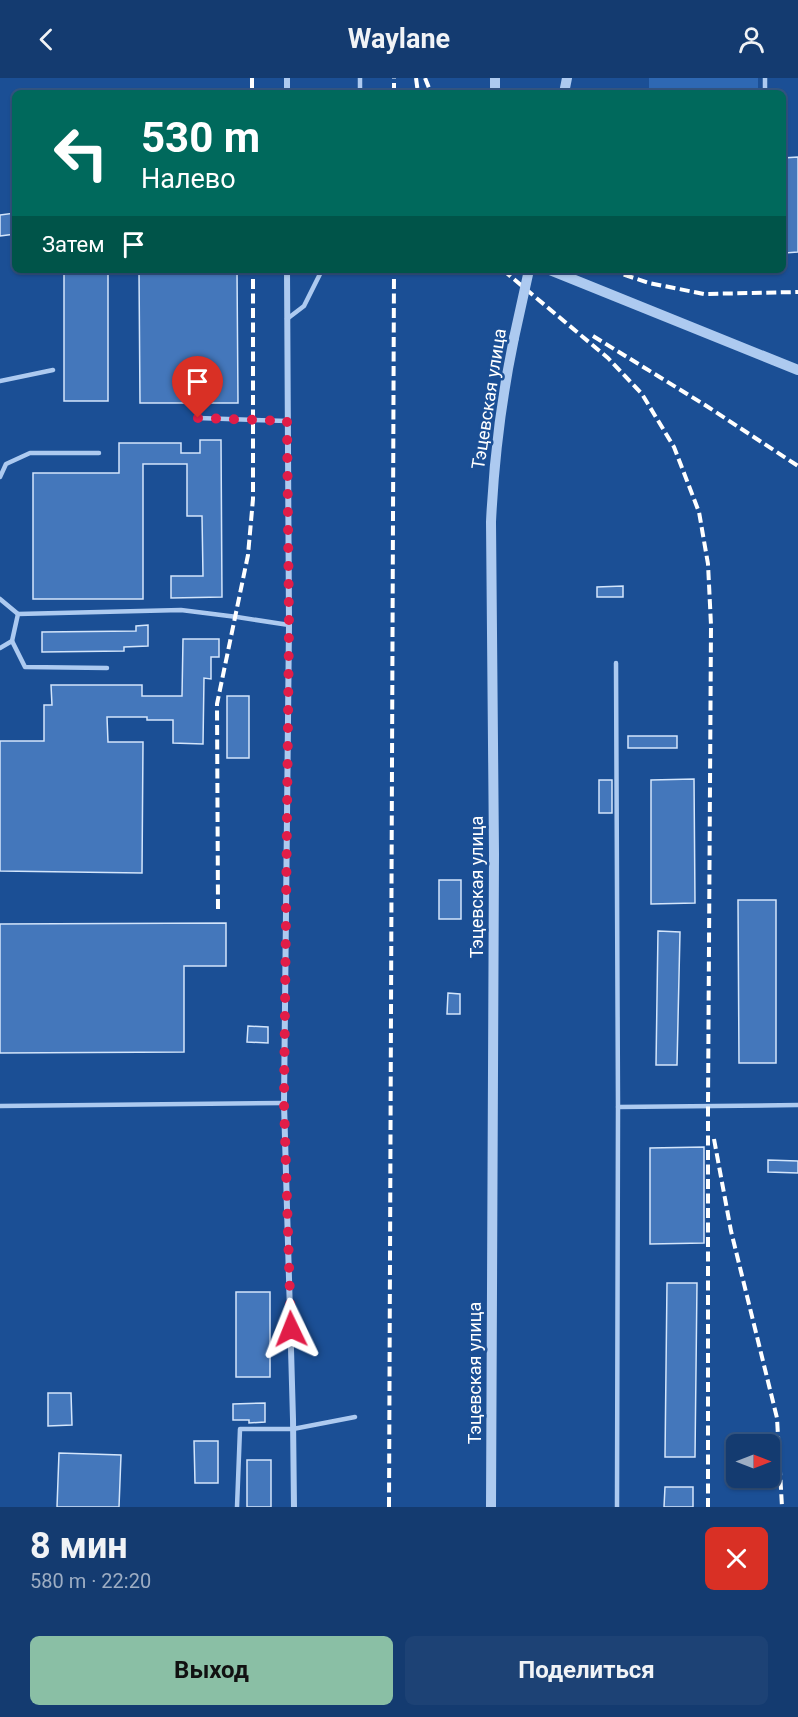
<!DOCTYPE html>
<html lang="ru">
<meta charset="utf-8">
<style>
body{margin:0;font-family:Roboto,sans-serif;background:#1d4275;color:#f1f3f6;height:100vh;display:flex;flex-direction:column;font-size:22px;white-space:nowrap}
*{box-sizing:border-box;margin:0}
p{font-size:20px;color:#9dadc3}
.icon{flex:none;width:33px;height:33px;fill:none;stroke:currentColor;stroke-width:2;stroke-linecap:round;stroke-linejoin:round}
.map{position:relative;height:1429px;overflow:hidden}
.drawer{display:flex;flex-direction:column;background:#143b70;flex:1}
.drawer>*{flex:none}
.top-card{position:absolute;left:12px;top:12px;width:774px;height:183px;border-radius:9px;box-shadow:0 2px 4px #0004,0 0 0 2px #335583;background:#00695c;color:#fff;overflow:hidden}
.needle{width:39px;rotate:90deg}
.controls{position:absolute;left:726px;top:1356px;display:grid;gap:12px}
.controls a{display:grid;place-items:center;width:54px;height:54px;border-radius:9px;background:#143b70;box-shadow:0 2px 4px #0004,0 0 0 2px #335583;font-size:30px}
.pin{position:absolute;display:grid;place-items:center;width:51px;height:51px;color:#fff;margin:-62px -26px;border-radius:50% 50% 50% 0;rotate:-45deg;box-shadow:0 0 6px #0007}
.pin .icon{rotate:45deg}
.me{position:absolute;width:66px;margin:-33px;rotate:358deg;stroke-linejoin:round;filter:drop-shadow(0 0 4px #0008)}
.turn{display:flex;align-items:center;gap:21px;height:126px;padding:0 30px;font-size:27px}
.turn .icon{width:78px;height:78px;stroke-width:2.5}
.turn b{display:block;font-size:42px;line-height:51px}
.then{display:flex;align-items:center;height:57px;padding:0 30px;background:#0003;gap:12px;font-size:22px}
.round{display:grid;place-items:center;flex:none;width:63px;height:63px;border-radius:9px;background:#1d4275}
.headline{display:flex;align-items:center;justify-content:space-between;height:102px;padding:0 30px}
h1{font-size:36px;font-weight:700;line-height:45px}
.button{display:flex;gap:12px;margin-top:auto;padding:12px 30px}
.button a{flex:1;height:69px;border-radius:9px;background:#8abfa5;color:#111;font-size:24px;font-weight:700;line-height:69px;text-align:center}
.button a+a{background:#1d4275;color:#f1f3f6}
header{display:flex;justify-content:space-between;align-items:center;height:78px;padding:0 30px;background:#143b70;font-size:27px;font-weight:700}
.map>svg:first-child{display:block}
.green{fill:#2e68b3}
.building{fill:#47b;stroke:#d3e5fb;stroke-width:1.5}
.lines{fill:none;stroke-linecap:round;stroke-linejoin:round}
.service{stroke:#adcaf0;stroke-width:4.5}
.minor{stroke:#adcaf0;stroke-width:6}
.tertiary{stroke:#adcaf0;stroke-width:10}
.rail{stroke:#fff;stroke-width:4;stroke-dasharray:10 4.5;stroke-linecap:butt}
.tertiary-bridge{stroke:#adcaf0;stroke-width:10}
.route{stroke:#e11d48;stroke-width:10;stroke-dasharray:0 18}
.labels{text-anchor:middle;stroke-width:5;stroke-linejoin:round;paint-order:stroke}
.street-label{font-size:18px;fill:#fff;stroke:#1b4f95}
</style>
<header><svg class="icon" aria-label="back" viewBox="0 0 24 24"><path d="M15 5l-7 7 7 7"/></svg>Waylane<svg class="icon" aria-label="person" viewBox="0 0 24 24"><circle cx="12" cy="8" r="4"/><path d="M4 21q1-7 8-7t8 7"/></svg></header>
<div class="map">
<svg width="798" height="1429" viewBox="0 0 798 1429">
<rect width="100%" height="100%" fill="#1b4f95"/>
<rect class="green" x="649" y="0" width="109" height="15"/>
<g class="building">
<path d="M798 79V174L785 175 783 80Z"/>
<path d="M15 135V156L0 158V137Z"/>
<rect x="64" y="192" width="44" height="131"/>
<path d="M139 192H237L238 325H140Z"/>
<path d="M200 362H221L222 519 171 520V498H203L202 438H187V386H143V521H33V395H119V365H181V375H200Z"/>
<path d="M623 508V519H597V509Z"/>
<path d="M148 547V568L124 569V573L42 574V554L136 553V548Z"/>
<path d="M183 561H219V579H211V601L204 600 203 666 173 665V642H147V639H107L108 664H143L142 795 0 793V663H44V627H52L51 607H142V618H182Z"/>
<rect x="227" y="618" width="22" height="62"/>
<rect x="628" y="658" width="49" height="12"/>
<path d="M694 701 695 825 651 826V702Z"/>
<rect x="599" y="702" width="13" height="33"/>
<rect x="439" y="802" width="22" height="39"/>
<path d="M738 822H776V985H739Z"/>
<path d="M226 845V888H184V974L0 975V846Z"/>
<path d="M658 853 680 854 677 987H656Z"/>
<path d="M448 915 460 916V936H447Z"/>
<path d="M248 948 268 949V965L247 964Z"/>
<path d="M704 1069V1165L650 1166V1070Z"/>
<path d="M768 1082 798 1083V1095L768 1094Z"/>
<path d="M667 1205H697L695 1379H665Z"/>
<rect x="236" y="1214" width="34" height="85"/>
<path d="M48 1315H71L72 1347 48 1348Z"/>
<path d="M265 1325V1344L249 1345V1342H233V1326Z"/>
<path d="M194 1363H218V1405H195Z"/>
<path d="M59 1375 121 1377 119 1429H57Z"/>
<rect x="247" y="1382" width="24" height="47"/>
<path d="M665 1409H693V1429H664Z"/>
</g>
<g class="lines">
<g class="service">
<path d="M765 0V15"/>
<path d="M360 15V0"/>
<path d="M287 241 304 228 322 192"/>
<path d="M0 303 53 292"/>
<path d="M198 340 287 343"/>
<path d="M0 399 6 386 30 375H99"/>
<path d="M0 521 18 536"/>
<path d="M0 570 12 563"/>
<path d="M616 585 618 1029 617 1429"/>
<path d="M107 590 25 589 12 563 18 536 181 532 237 539 289 547"/>
<path d="M0 1028 284 1025"/>
<path d="M618 1029 798 1027"/>
<path d="M237 1429 240 1351H293L355 1339"/>
</g>
<g class="minor">
<path d="M287 0V15"/>
<path d="M287 192 289 547 284 1025 293 1341 294 1429"/>
</g>
<g class="tertiary">
<path d="M495 15V0"/>
<path d="M564 15 567 0"/>
<path d="M550 192 798 292"/>
<path d="M491 1429 494 776 491 444C494 380 501 322 514 260"/>
</g>
<g class="rail">
<path d="M252 0V15"/>
<path d="M416 0 418 15"/>
<path d="M425 0 431 15"/>
<path d="M394 15V0"/>
<path d="M503 192 608 280 642 316 674 369 699 434 708 486 711 547 708 1027V1429"/>
<path d="M610 192 649 205 704 216 798 214"/>
<path d="M593 258 705 327 798 388"/>
<path d="M218 831 217 626 248 477 253 421V192"/>
<path d="M714 1061 731 1153 777 1340 782 1429"/>
<path d="M389 1429 394 192"/>
</g>
<path class="tertiary-bridge" d="M514 260 529 192"/>
</g>
<g class="lines">
<path class="route" d="M198 340 287 343 289 547 284 1025 291 1251"/>
</g>
<g class="labels">
<g class="street-label">
<text transform="translate(489 321) rotate(-81)" y="6">Тэцевская улица</text>
<text transform="translate(477 809) rotate(-90)" y="6">Тэцевская улица</text>
<text transform="translate(475 1295) rotate(-90)" y="6">Тэцевская улица</text>
</g>
</g>
</svg>
<div class="controls">
<a><svg class="needle" viewBox="-14 -14 28 28"><path d="M0-13l5 13h-10z" fill="#e53935"/><path d="M0 13l5-13h-10z" fill="#9dadc3"/></svg></a>
</div>
<div class="pin" style="left:198px;top:340px;background:#d93025"><svg class="icon" aria-label="arrive" viewBox="0 0 24 24"><path d="M6 21V4h12l-3 4 3 4H6"/></svg></div>
<svg class="me" style="left:291px;top:1251px" viewBox="-20 -20 40 40"><path d="M0-17L14 15 0 8-14 15z" fill="#e11d48" stroke="#fff" stroke-width="4"/></svg>
<div class="top-card">
<div class="turn"><svg class="icon" aria-label="left" viewBox="0 0 24 24"><path d="M17 20v-9H6M10 6l-5 5 5 5"/></svg><div><b>530 m</b>Налево</div></div>
<div class="then">Затем<svg class="icon" aria-label="arrive" viewBox="0 0 24 24"><path d="M6 21V4h12l-3 4 3 4H6"/></svg></div>
</div>
</div>
<section class="drawer">
<div class="headline"><div><h1>8 мин</h1><p>580 m · 22:20</p></div><a class="round" style="background:#d93025;color:#fff"><svg class="icon" aria-label="close" viewBox="0 0 24 24"><path d="M6 6l12 12M18 6L6 18"/></svg></a></div>
<div class="button"><a>Выход</a><a>Поделиться</a></div>
</section>
